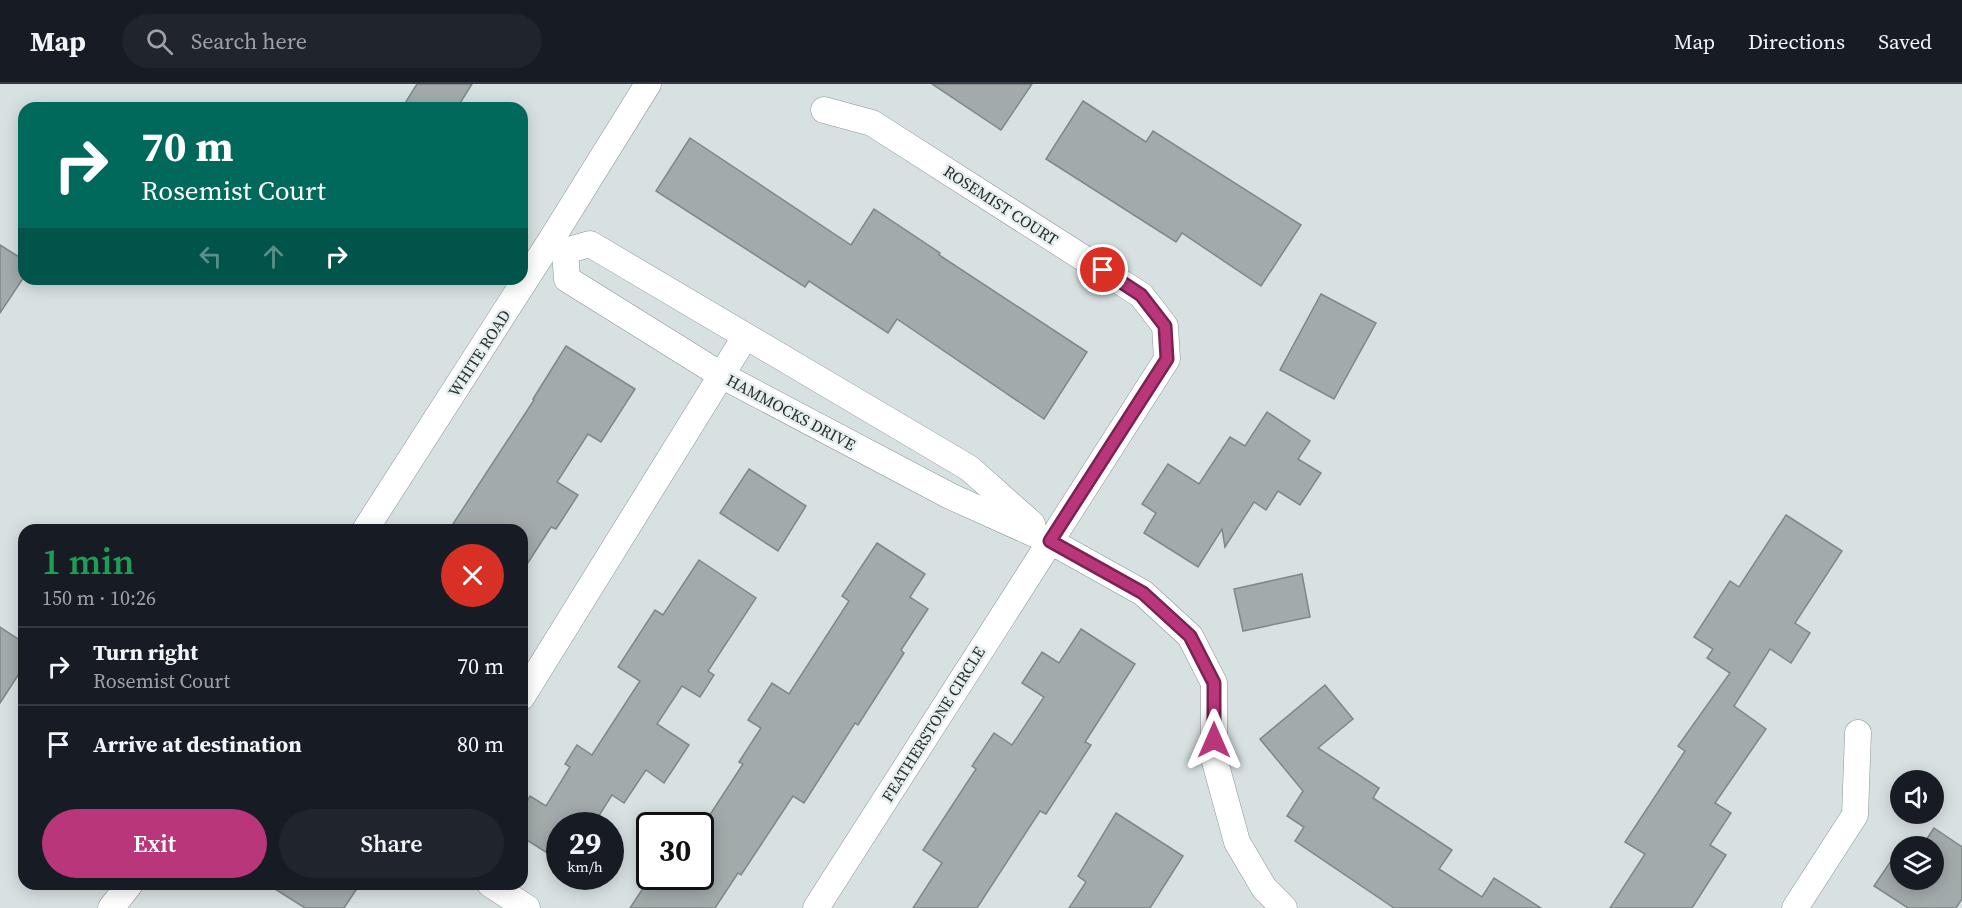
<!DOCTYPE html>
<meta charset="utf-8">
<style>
body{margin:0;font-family:"Source Serif 4",serif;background:#20242c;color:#f1f3f6;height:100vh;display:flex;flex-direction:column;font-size:22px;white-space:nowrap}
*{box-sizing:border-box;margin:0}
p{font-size:20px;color:#9ea1a6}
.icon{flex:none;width:33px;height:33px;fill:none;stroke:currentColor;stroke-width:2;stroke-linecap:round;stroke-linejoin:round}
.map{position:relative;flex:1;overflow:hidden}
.details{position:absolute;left:18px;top:440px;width:510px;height:366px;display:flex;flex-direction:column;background:#171b24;border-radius:18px;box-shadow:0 3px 15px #0003}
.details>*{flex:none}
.hud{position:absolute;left:18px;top:18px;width:510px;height:183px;border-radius:18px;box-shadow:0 3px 15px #0003;background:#00695c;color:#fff;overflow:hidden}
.tools{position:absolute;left:1890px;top:686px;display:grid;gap:12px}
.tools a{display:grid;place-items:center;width:54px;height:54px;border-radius:50%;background:#171b24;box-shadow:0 3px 15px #0003;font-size:30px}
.speed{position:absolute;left:546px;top:728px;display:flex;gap:12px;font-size:30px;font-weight:700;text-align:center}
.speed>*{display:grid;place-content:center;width:78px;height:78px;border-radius:50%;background:#171b24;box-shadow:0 3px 15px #0003;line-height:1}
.speed small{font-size:15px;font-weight:400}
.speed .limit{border:3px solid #111;border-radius:9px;background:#fff;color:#111}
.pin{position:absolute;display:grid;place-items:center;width:51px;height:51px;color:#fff;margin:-26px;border:3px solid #fff;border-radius:50%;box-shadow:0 2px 6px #0007}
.me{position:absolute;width:66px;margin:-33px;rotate:0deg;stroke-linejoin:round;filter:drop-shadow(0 0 4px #0008)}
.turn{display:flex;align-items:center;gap:21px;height:126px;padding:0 24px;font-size:27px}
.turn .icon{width:78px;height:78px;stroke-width:2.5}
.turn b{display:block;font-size:42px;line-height:51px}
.lanes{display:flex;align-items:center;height:57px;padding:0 24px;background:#0003;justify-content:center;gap:30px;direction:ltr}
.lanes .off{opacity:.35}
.round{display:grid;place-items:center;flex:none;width:63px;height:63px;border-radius:32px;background:#20242c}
.headline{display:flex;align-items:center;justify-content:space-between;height:102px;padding:0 24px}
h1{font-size:36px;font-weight:600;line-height:45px;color:#1e9e55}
.cta{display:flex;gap:12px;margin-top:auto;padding:12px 24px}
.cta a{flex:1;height:69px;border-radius:36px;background:#ba367b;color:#fff;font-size:24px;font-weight:600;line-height:69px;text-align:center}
.cta a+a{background:#20242c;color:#f1f3f6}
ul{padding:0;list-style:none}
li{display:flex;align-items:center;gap:18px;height:78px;padding:0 24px;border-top:2px solid #363941}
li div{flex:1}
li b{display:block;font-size:22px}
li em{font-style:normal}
header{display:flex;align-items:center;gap:36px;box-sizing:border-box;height:84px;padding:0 30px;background:#171b24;border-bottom:2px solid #363941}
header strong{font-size:28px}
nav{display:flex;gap:33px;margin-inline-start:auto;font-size:21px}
.search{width:420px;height:54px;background:#20242c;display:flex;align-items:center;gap:15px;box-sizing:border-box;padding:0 21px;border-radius:33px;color:#9ea1a6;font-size:22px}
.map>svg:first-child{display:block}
.building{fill:#a2aaab;stroke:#7f8787;stroke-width:1.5}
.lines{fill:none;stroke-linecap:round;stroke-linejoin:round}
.minor-casing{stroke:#8b9394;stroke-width:27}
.minor{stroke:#fff;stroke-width:26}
.route-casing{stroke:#792350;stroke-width:15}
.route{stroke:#ba367b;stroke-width:10}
.labels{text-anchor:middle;stroke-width:5;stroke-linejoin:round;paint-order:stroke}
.street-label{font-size:16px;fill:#2b2e2f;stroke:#e5efef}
</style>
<header>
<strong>Map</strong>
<div class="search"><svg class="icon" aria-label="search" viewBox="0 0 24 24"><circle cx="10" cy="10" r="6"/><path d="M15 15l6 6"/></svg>Search here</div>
<nav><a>Map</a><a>Directions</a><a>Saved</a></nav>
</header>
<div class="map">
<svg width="1962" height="824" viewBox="0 0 1962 824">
<rect width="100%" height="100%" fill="#d8e1e2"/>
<g class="building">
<path d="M417 0H472L457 24H402Z"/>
<path d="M932 0H1032L1001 46Z"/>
<path d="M1083 17 1146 58 1153 47 1301 141 1261 202 1182 149 1176 158 1046 75Z"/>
<path d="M690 54 851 161 874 125 940 169 939 171 1087 268 1044 335 897 235 888 249 809 197 805 203 656 107Z"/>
<path d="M0 161 24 176V193L0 229Z"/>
<path d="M1321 210 1376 239 1334 315 1280 286Z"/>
<path d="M566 262 635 305 601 358 588 350 557 398 578 411 556 445 551 443 522 488V446H449L534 316 533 315Z"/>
<path d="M1267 328 1310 357 1298 375 1321 389 1300 421 1278 407 1266 426 1254 418 1225 463 1222 445 1198 483 1144 449 1156 429 1142 420 1168 380 1199 400 1230 353 1245 362Z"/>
<path d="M749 385 806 422 778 467 720 429Z"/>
<path d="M1786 431 1842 467 1795 539 1810 549 1791 579 1770 565 1734 622 1766 645 1715 719 1731 729 1710 761 1726 771 1692 824H1610L1645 770 1625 758 1685 667 1678 662 1730 589 1707 574 1713 565 1694 553 1730 497 1739 503Z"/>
<path d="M877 459 925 490 910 513 928 525 901 566 904 569 858 641 855 639 804 719 793 712 741 791 738 789 715 824H630L651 792H700V746L743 680 739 678 761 644 748 636 772 599 789 610 849 517 842 512Z"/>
<path d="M699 476 756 514 708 587 714 591 700 613 682 602 657 640 689 661 664 699 646 686 624 719 612 711 593 741H560V777L522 753V726L530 712 546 722 570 683 565 680 577 661 592 671 640 597 618 583 655 526 663 531Z"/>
<path d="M1302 490 1310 533 1243 547 1234 505Z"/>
<path d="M0 543 24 559V582L0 619Z"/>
<path d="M1081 545 1135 580 1085 658 1091 661 1046 730 1040 727 977 824H913L942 779 923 766 976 685 972 682 994 649 1012 661 1044 613 1022 599 1042 568 1059 579Z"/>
<path d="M1325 601 1353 635 1318 664 1379 704 1373 714 1452 766 1439 785 1482 813 1494 794 1541 824H1394L1295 757 1304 743 1287 732 1303 707 1260 655Z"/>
<path d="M1116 729 1183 772 1150 824H1069L1086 798 1078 792Z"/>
<path d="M1934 744 1962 763V815L1956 824H1908L1874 802 1901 762 1900 795H1934V762H1922Z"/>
<path d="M267 800H360L344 824H305Z"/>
</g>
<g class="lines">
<defs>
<g id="minor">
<path d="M565 167 567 195 721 291 950 412 1050 457 1143 509 1190 552 1214 599V674L1237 758 1264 804 1284 824"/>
<path d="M565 167 590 160 969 384 1032 440"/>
<path d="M365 446 551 156 648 0"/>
<path d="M522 613 745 253"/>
<path d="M490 800 527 824"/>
<path d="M111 824 130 800"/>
<path d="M816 824 1167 275 1165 242 1141 211 872 39 824 26"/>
<path d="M1795 824 1855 731 1858 649"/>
</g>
</defs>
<use href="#minor" class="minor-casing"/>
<use href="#minor" class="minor"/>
</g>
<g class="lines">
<defs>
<path id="route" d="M1103 186 1141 211 1165 242 1167 275 1050 457 1143 509 1190 552 1214 599V656"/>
</defs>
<use href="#route" class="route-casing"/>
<use href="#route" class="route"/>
</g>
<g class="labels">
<g class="street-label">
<text transform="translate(1001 121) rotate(33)" y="6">ROSEMIST COURT</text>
<text transform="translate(479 269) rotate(-57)" y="6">WHITE ROAD</text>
<text transform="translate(791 328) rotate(28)" y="6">HAMMOCKS DRIVE</text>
<text transform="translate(933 640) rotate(-58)" y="6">FEATHERSTONE CIRCLE</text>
</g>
</g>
</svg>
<div class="tools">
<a><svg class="icon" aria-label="sound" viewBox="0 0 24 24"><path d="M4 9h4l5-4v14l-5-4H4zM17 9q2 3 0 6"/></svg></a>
<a><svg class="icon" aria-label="layers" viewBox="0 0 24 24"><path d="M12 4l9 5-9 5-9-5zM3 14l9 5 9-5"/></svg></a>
</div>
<div class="speed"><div>29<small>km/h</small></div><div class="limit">30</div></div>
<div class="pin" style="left:1103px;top:186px;background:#d93025"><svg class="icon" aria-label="arrive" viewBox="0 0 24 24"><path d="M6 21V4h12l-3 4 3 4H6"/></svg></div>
<svg class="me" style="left:1214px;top:656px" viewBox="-20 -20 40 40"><path d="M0-17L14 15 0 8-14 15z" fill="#ba367b" stroke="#fff" stroke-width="4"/></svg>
<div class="hud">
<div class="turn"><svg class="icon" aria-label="right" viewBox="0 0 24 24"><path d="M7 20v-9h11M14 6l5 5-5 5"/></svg><div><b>70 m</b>Rosemist Court</div></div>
<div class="lanes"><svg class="icon off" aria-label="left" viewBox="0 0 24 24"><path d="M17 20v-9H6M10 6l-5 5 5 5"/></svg><svg class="icon off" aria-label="ahead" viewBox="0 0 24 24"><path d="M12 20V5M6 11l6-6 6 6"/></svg><svg class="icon" aria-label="right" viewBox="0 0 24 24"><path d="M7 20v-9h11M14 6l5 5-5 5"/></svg></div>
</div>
<section class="details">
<div class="headline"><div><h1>1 min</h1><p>150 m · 10:26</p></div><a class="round" style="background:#d93025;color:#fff"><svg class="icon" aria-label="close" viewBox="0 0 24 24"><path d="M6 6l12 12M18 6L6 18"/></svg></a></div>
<ul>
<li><svg class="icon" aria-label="right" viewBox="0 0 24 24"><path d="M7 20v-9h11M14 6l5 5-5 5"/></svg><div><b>Turn right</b><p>Rosemist Court</p></div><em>70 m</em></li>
<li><svg class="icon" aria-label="arrive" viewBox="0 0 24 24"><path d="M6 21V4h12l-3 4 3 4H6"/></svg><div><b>Arrive at destination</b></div><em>80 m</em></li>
</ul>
<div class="cta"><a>Exit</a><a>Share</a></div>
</section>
</div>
